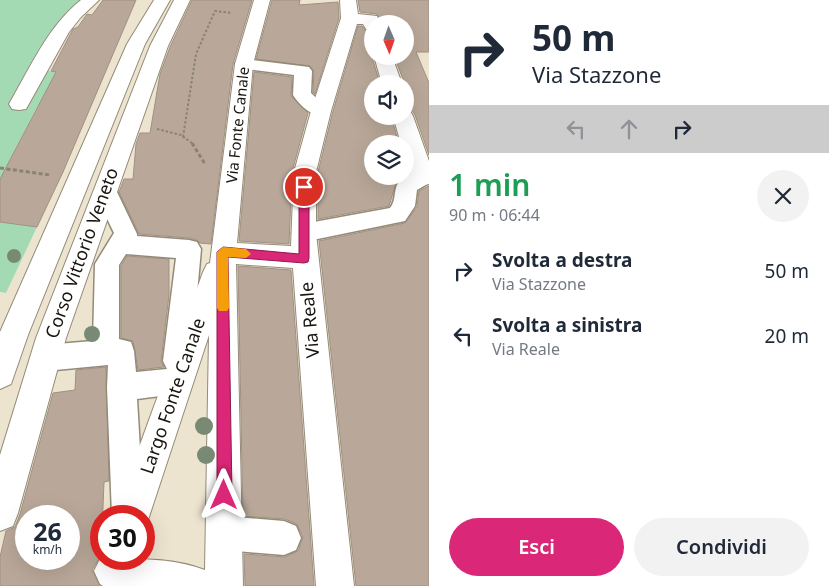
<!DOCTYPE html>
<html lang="it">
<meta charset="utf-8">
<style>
body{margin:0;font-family:"Noto Sans",sans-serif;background:#f2f2f3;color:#1f2937;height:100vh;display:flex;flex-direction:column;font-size:19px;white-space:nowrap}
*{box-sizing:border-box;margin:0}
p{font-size:16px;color:#747a83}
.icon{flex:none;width:28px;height:28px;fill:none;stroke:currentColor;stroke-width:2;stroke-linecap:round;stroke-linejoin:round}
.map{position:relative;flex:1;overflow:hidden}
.side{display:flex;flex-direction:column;background:#fff;width:400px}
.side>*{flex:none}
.guide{background:#fff;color:#1f2937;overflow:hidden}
.needle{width:32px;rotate:178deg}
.tools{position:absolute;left:364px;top:15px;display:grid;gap:10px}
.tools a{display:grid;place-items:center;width:50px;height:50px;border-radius:50%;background:#fff;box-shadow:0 5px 20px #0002;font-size:25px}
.speed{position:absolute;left:15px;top:505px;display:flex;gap:10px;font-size:25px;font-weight:700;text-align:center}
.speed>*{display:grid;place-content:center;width:65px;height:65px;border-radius:50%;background:#fff;box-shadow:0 5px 20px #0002;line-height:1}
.speed small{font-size:12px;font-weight:400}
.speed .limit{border:8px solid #d22;background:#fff;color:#111}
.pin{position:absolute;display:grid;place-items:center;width:42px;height:42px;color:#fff;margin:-21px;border:2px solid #fff;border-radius:50%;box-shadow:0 1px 5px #0007}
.me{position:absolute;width:55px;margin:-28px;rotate:0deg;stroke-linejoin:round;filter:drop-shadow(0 0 4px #0008)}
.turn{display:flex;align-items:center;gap:18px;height:105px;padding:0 20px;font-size:22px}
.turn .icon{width:65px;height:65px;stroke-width:2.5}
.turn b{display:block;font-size:35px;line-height:42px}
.lanes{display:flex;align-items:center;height:48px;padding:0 20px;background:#0003;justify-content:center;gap:25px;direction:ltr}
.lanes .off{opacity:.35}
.round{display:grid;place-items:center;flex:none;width:52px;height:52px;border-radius:26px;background:#f2f2f3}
.summary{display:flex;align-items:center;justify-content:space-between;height:85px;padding:0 20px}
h1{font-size:30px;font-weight:600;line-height:38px;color:#1e9e55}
.primary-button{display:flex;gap:10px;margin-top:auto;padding:10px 20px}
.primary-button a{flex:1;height:58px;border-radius:30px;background:#db2777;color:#fff;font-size:20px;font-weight:600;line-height:58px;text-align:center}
.primary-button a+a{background:#f2f2f3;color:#1f2937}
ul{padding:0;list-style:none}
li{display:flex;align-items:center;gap:15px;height:65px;padding:0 20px}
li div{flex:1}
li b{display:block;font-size:19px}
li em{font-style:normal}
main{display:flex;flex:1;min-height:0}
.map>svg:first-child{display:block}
.green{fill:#a4dab3}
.building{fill:#b9a899;stroke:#a19082;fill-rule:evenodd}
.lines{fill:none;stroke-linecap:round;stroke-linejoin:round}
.pedestrian-casing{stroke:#938a78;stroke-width:3}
.minor-casing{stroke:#938a78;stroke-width:2}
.primary-casing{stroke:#938a78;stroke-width:2}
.path-far1{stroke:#898275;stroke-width:2;stroke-dasharray:2.5 2;stroke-linecap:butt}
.path{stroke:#898275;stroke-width:3;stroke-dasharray:4 2.5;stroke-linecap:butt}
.pedestrian{fill:#fff;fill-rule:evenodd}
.minor{fill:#fff;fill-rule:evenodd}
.primary{fill:#fff;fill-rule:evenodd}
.tree{fill:#798a74}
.route{fill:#db2777;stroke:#8e194d}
.slow{fill:#f59e0b}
.labels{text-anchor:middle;stroke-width:4.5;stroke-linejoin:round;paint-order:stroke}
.far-street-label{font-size:15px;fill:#18150e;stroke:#fff}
.street-label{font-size:18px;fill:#18150e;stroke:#fff}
</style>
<main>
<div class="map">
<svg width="429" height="586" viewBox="0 0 429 586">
<rect width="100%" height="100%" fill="#ede4d0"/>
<g class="green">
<path d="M0 0H91L39 70 104 76 90 109 38 105 10 160 66 165 57 185 0 178Z"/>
<path d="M0 222 37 227 6 293 0 292Z"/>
</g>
<g class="building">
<path d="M103 0H136L63 172 37 227 0 222V179L56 72 51 71 73 29 78 27 87 14 92 15Z"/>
<path d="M192 0H252L233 64 211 244 200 243 197 240 189 238 139 234 119 192 124 179H133L136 144 140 133H150L160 74 170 47Z"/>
<path d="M272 0H300L299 5 338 2 339 18 315 94 313 92 314 71 310 66 256 59Z"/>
<path d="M358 0H429V52H416L429 83V155L415 115 412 110 405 108V84L394 56H405V24H382L377 14 360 12Z"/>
<path d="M358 26H362L366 31 372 32V57L380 84H372V116H391L399 144H372V176H403L396 183 389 206 318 219V172L333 111Z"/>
<path d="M254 72 292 77 291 96 308 113 292 172 289 244 239 241Z"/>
<path d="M429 186V586H356L319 241 405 223 417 207 419 191Z"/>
<path d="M127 256 169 259V295L161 361 164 367 138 370 133 341 121 338V266Z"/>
<path d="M238 266 291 270 314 586H245L244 554 285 557 298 551 303 537 297 524 285 519 243 516Z"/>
<path d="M106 367 109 481 104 482 101 555 92 570 100 586H0V557L6 531 15 527 20 514 53 393 75 390 76 370ZM26 516H69V559H26Z"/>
</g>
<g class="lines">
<defs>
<g id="pedestrian">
<path d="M244 59 309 67 312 71 311 93 330 111 328 115C314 119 300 106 293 95L294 75 238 68 235 64 238 60Z"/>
<path d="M429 166V183L417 190 415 206 405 221 303 242 295 239 292 233 295 227 303 224 390 208C395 202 394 195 396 188 399 176 418 170 429 166Z"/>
<path d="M103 189 117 192 137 234V236L189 240 197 242 201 249 191 361 187 370 178 373 182 382 178 392 168 395 137 399 144 516V517L112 516 107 387 108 365 45 371 35 367 31 358 35 349 45 345 93 341 95 264 114 233 100 204 95 203 92 197 95 191ZM126 254 176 258 163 361 167 369 136 372 134 351 131 342 119 339V265Z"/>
<path d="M225 516 284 521 296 526 301 538 296 550 284 555 225 550 213 545 208 533 213 521Z"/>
</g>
<g id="minor">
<path d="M81 0H99L81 17 69 32 26 109 19 110 12 109 9 104C30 68 48 26 81 0Z"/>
<path d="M254 0H270L253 64 237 243 291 246 294 172 311 111 341 18 340 0H356L358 14 377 16 380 24H372V30L366 29 363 24H357L331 111 316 172V233L354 586H316L293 268 236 264 243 586H103L100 584 94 571 101 557V559C136 559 171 557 205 570L209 335 145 529 144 516H114L203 272 207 264 210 263 235 64Z"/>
<path d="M374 56H392L402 84H382Z"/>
<path d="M405 110 410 111 413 116 429 161V184L423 185 415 183C408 171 405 158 405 144H401L393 116H405Z"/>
</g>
<g id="primary">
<path d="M154 0H170L145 44 28 335 11 384 0 389V332L127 44Z"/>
<path d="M174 0H190L168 46 66 338 18 513 13 526 0 531V455L36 338 150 46Z"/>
</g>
</defs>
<use href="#pedestrian" class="pedestrian-casing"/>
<use href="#minor" class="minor-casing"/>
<use href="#primary" class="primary-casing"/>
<g class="path-far1">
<path d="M157 129 181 135 193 144"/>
<path d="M183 137 196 54 215 11 232 13"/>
</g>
<g class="path">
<path d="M192 143 205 164"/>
<path d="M0 168 50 175"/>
</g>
<use href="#pedestrian" class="pedestrian"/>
<use href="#minor" class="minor"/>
<use href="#primary" class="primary"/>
</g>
<g class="tree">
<circle cx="14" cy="256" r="7"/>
<circle cx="92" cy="334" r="8"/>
<circle cx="204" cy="426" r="9"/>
<circle cx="206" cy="455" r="9"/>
</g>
<path class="route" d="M304 184 309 187V258L308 262 304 263 228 257 232 495 230 501 224 503 219 501 217 495V252L223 247 299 254V187Z"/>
<path class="slow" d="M223 247 246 249 251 254 246 258 228 257 229 308 227 311H219L217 308V252Z"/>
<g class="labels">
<g class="far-street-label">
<text transform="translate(238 125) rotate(-84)" y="5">Via Fonte Canale</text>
</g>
<g class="street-label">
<text transform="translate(82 253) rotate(-70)" y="6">Corso Vittorio Veneto</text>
<text transform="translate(310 320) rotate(-95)" y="6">Via Reale</text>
<text transform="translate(173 396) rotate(-71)" y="6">Largo Fonte Canale</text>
</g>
</g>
</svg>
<div class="tools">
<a><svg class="needle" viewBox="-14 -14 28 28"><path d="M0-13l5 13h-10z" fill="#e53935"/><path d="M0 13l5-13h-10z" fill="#747a83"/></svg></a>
<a><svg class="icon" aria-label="sound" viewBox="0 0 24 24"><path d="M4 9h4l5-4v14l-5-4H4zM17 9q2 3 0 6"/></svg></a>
<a><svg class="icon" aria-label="layers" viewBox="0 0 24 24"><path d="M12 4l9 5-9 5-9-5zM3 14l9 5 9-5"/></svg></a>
</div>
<div class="speed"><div>26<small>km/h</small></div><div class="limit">30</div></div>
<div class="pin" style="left:304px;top:187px;background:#d93025"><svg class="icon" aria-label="arrive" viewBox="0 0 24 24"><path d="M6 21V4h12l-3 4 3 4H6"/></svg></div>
<svg class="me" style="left:224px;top:495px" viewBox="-20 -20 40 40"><path d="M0-17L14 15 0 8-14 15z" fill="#db2777" stroke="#fff" stroke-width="4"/></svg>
</div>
<section class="side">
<div class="guide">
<div class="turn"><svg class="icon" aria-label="right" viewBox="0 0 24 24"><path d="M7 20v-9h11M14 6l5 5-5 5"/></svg><div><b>50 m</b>Via Stazzone</div></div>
<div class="lanes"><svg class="icon off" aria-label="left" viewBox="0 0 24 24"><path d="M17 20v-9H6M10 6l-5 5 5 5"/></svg><svg class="icon off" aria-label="ahead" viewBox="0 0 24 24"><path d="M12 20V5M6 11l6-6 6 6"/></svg><svg class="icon" aria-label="right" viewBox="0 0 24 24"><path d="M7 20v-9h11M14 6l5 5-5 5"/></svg></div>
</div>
<div class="summary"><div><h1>1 min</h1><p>90 m · 06:44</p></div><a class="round"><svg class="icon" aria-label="close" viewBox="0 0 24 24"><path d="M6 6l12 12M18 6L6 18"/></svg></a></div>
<ul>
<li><svg class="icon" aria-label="right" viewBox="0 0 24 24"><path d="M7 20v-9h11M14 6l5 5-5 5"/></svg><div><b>Svolta a destra</b><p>Via Stazzone</p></div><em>50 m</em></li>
<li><svg class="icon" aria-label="left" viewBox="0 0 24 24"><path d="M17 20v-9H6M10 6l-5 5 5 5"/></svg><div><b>Svolta a sinistra</b><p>Via Reale</p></div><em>20 m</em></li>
</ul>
<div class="primary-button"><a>Esci</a><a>Condividi</a></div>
</section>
</main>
